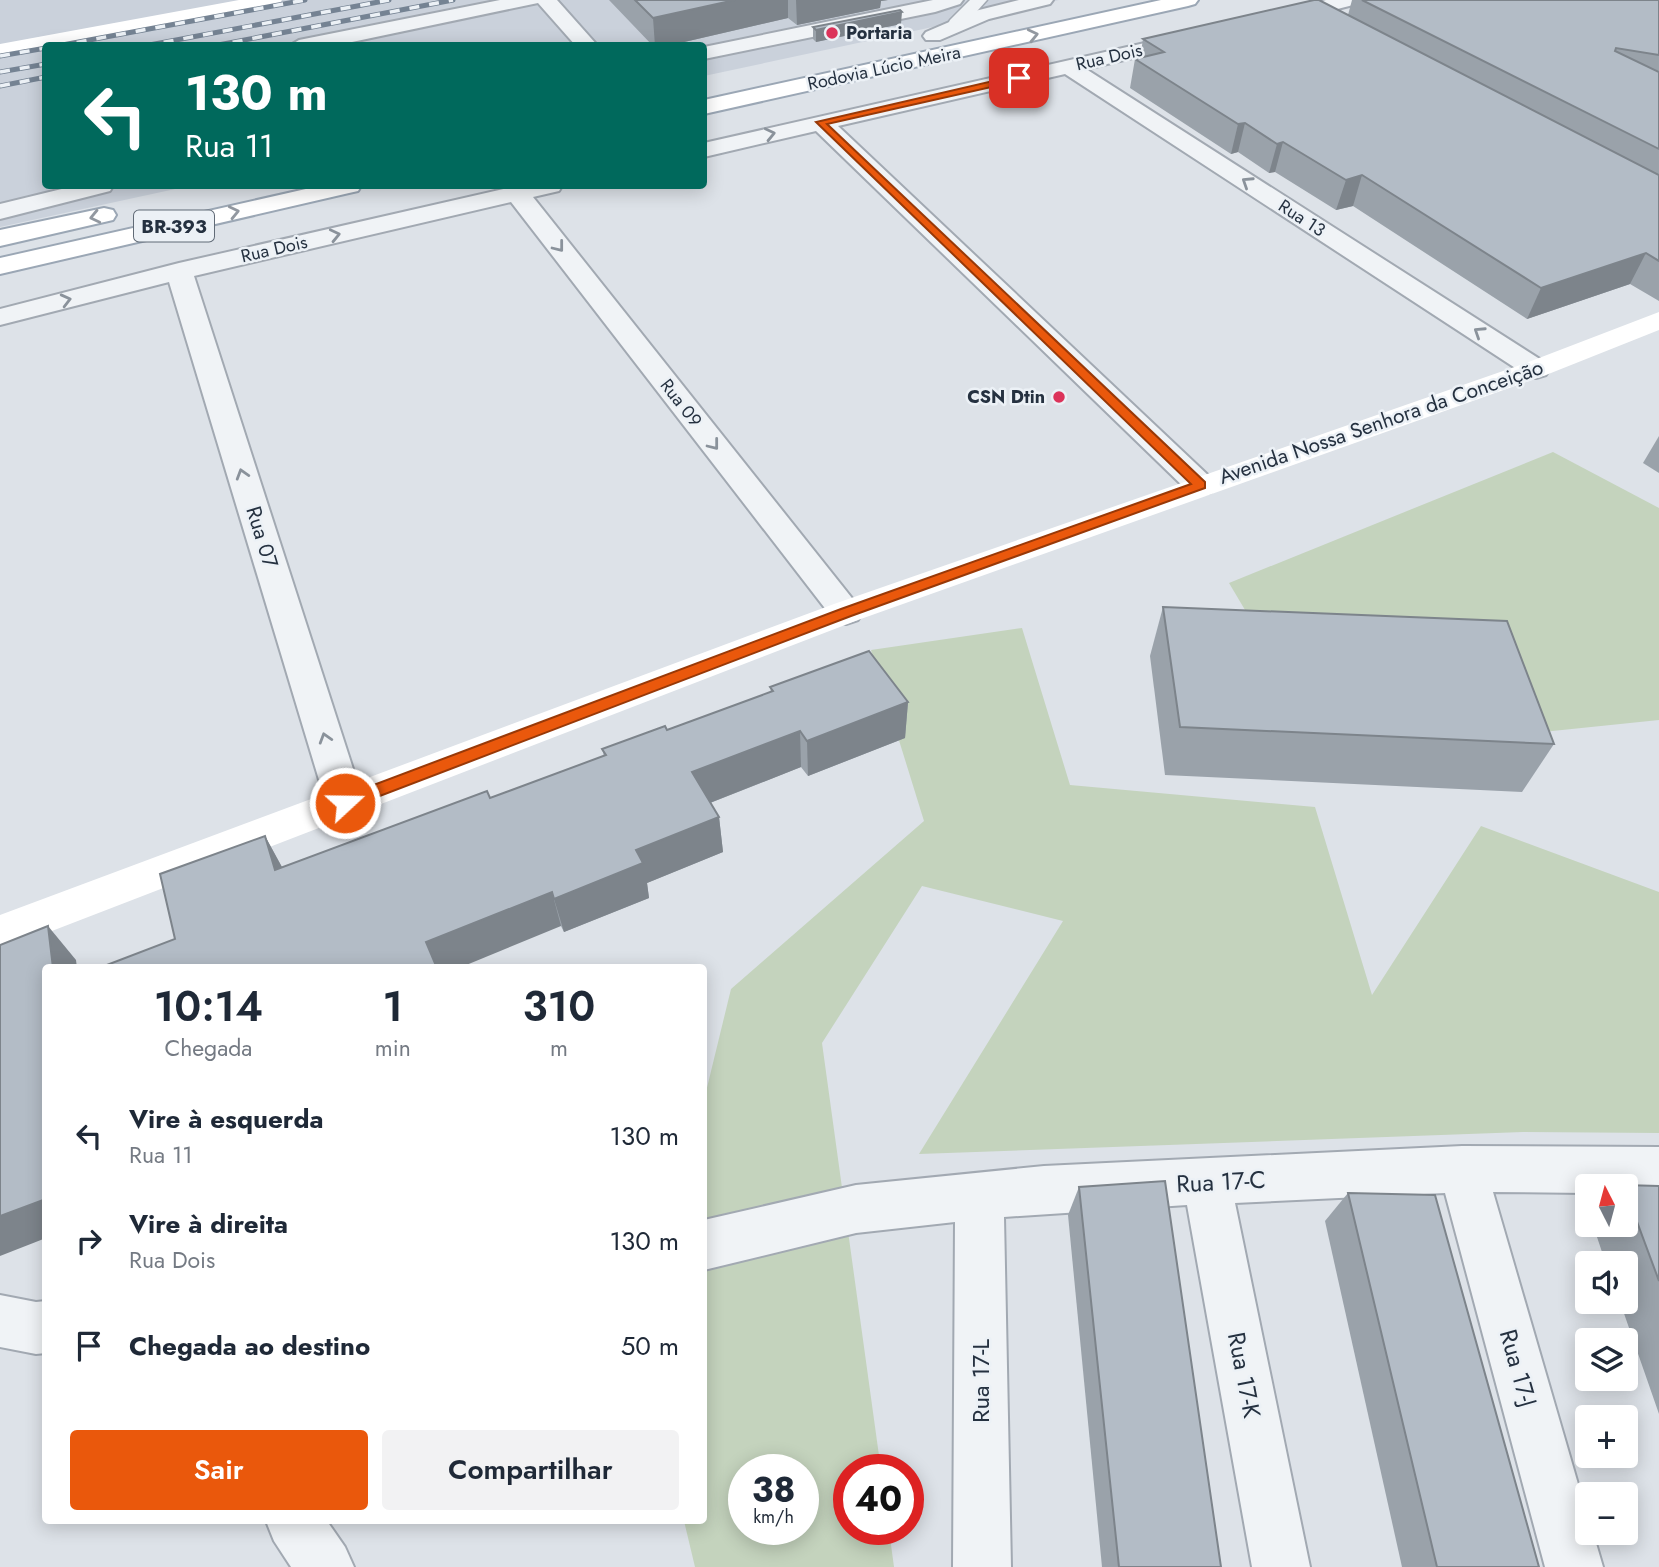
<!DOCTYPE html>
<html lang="pt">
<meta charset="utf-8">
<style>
body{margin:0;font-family:Jost,sans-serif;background:#f2f2f3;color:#1f2937;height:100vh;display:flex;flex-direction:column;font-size:26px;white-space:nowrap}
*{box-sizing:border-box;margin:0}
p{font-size:23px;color:#747a83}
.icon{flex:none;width:38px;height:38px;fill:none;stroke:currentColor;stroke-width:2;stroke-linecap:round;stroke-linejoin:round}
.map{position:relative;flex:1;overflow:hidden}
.panel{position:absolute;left:42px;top:964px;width:665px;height:560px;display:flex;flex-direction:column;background:#fff;border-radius:7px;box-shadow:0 4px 18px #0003}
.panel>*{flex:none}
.guide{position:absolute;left:42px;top:42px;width:665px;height:147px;border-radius:7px;box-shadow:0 4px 18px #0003;background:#00695c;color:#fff;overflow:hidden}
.needle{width:46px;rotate:354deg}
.fabs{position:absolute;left:1575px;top:1174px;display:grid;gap:14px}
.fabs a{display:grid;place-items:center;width:63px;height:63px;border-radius:7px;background:#fff;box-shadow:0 4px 18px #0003;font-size:35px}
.speed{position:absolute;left:728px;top:1454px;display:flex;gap:14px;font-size:35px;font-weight:700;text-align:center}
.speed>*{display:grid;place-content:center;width:91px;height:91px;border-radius:50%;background:#fff;box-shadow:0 4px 18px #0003;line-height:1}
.speed small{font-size:18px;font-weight:400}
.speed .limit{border:10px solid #d22;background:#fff;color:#111}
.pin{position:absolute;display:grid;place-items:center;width:60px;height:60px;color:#fff;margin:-30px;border-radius:14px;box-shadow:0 4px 10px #0006}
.me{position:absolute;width:77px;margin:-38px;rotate:69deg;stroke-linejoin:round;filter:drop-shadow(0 0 5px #0008)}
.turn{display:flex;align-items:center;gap:24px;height:147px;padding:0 28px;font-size:32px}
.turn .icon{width:91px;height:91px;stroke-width:2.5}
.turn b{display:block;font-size:49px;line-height:60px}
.eta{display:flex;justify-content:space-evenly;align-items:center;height:119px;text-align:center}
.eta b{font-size:42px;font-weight:600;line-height:49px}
.action{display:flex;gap:14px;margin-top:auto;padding:14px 28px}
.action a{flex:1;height:80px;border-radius:7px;background:#ea580c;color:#fff;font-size:28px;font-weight:600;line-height:80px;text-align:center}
.action a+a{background:#f2f2f3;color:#1f2937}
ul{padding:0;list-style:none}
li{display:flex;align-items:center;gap:21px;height:105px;padding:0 28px}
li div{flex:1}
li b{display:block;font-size:26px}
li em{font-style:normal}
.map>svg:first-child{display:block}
.built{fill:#cad1db}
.green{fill:#c4d3bd;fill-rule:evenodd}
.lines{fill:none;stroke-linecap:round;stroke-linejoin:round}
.lane-casing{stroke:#a2a9b2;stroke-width:3}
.street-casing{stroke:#a2a9b2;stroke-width:4}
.primary-casing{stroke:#9ba7b5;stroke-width:4}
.lane{fill:#f0f3f6;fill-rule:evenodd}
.street{fill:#f0f3f6;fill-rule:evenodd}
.secondary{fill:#fff;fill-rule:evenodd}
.primary{fill:#fff;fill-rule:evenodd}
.rail-casing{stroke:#758393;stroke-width:5}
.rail{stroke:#ecf1f6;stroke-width:3.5;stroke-dasharray:10;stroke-linecap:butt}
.wall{fill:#9aa2aa}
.shaded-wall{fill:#7d848b}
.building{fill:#b3bcc6;stroke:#7d848b;stroke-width:2}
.oneway{stroke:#9298a0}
.oneway2{stroke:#8a929b}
.route{fill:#ea580c;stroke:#983908;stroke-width:2}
.poi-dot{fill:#dc335a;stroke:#ecf1f6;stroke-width:2.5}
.labels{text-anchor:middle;stroke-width:5;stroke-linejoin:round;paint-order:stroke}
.far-poi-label{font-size:18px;font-weight:bold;fill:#253140;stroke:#ecf1f6;text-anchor:start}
.far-street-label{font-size:18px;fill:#253140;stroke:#ecf1f6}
.shield{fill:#ecf1f6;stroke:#616b77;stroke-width:2}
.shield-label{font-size:19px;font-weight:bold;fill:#253140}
.street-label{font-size:21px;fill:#253140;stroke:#ecf1f6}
.near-street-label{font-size:24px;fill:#253140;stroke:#ecf1f6}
</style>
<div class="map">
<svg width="1659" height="1567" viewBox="0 0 1659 1567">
<rect width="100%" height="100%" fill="#dde2e8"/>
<path class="built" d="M0 0H1059L704 76V46H46V186H189L0 227Z"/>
<g class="green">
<path d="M1553 452 1659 508V720L1533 733 1251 620 1229 583Z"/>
<path d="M1022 628 1070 785 1315 807 1372 995 1481 826 1659 892V1133L1523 1132 919 1154 1063 921 922 886 822 1043 881 1470H849V1530H889L894 1567H695L684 1521H704V1100L731 989 924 821 871 650ZM744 1470H803V1530H744Z"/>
</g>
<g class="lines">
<defs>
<path id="lane" d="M970 0H987L962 28H950L948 24 950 20Z"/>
<g id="street">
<path d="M500 0H557L598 46H576L538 3 333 46H289L299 40Z"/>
<path d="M933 0H963L960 4 935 12 704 59V47Z"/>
<path d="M1019 0H1053L1050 4 989 19 940 40H926L923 36 926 32 975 11Z"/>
<path d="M1326 0H1360L1357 4 1279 24 1272 22 1269 18 1272 14Z"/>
<path d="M1193 32 1200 34 1203 38 1200 42 1086 69 1546 363 1550 369 1546 375 1536 378 1526 375 1065 74 838 126 1211 478 1216 485 1211 492 1200 495 1189 492 816 131 704 157V143Z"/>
<path d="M74 186H113L110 191 0 219V204Z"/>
<path d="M517 186H562L559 191 533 197 863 612 858 620 846 624 834 620 511 202 194 276 364 803 359 814 345 818 331 814 326 803 169 282 0 325V309L179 263Z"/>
<path d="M1462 1146 1659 1147V1193H1626V1186H1587V1193L1493 1192 1587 1515V1533H1593L1603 1567H1545L1445 1193 1235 1203 1310 1567H1252L1187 1205 1004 1217 1011 1567H953L955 1222 856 1233 704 1270V1220L856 1185 1044 1166Z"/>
<path d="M0 1295 36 1302 46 1301V1353L36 1354 0 1347Z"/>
<path d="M266 1521H327L345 1547 354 1567H291L274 1541Z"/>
</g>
<g id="primary">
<path d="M1161 0H1198L1195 4 1188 6 704 114V100Z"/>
<path d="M319 186H361L358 191 349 193 0 274V258Z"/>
<path d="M104 208 113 210 116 215 113 220 0 246V230Z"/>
</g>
</defs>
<use href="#lane" class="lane-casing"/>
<use href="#street" class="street-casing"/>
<use href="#primary" class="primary-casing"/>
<use href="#lane" class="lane"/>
<use href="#street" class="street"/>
<g class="secondary">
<path d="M239 0H282L279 4 272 6 58 46H46V48L0 56V44Z"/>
<path d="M1659 312V330L1546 375 858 620 0 951V915L834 604 1526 363Z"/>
</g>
<use href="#primary" class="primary"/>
<defs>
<g id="rail">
<path d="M57 46 305 0"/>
<path d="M144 46 389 0"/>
<path d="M213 46 453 0"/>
<path d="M0 56 46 48"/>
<path d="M0 72 46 64"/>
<path d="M0 86 46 77"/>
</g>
</defs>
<use href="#rail" class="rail-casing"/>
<use href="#rail" class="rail"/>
</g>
<g class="wall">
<path d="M609 0H888L881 1 880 8 797 25 788 18 667 46H653Z"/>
<path d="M1352 0H1659V301L1630 284 1527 319 1353 206 1336 210 1275 172 1269 173 1238 152 1231 154 1130 88 1135 59 1140 58 1143 39 1348 15Z"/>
<path d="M901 24 816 42 813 39V27Z"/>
<path d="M1659 436V473L1643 463Z"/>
<path d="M1163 607 1554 744 1522 792 1165 775 1150 656Z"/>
<path d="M770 687 908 702 905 738 808 776 801 767 710 803 719 817 723 852 647 883 649 898 564 932 561 926 175 939 265 836 282 867 490 798 604 756 602 749 667 730 771 692Z"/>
<path d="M1623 1185 1659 1186V1414L1620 1302H1626V1264H1606L1593 1225H1626V1186H1622Z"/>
<path d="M1079 1187 1221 1567H1102L1068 1215Z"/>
<path d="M1348 1193 1539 1567H1402L1325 1221Z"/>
</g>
<g class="shaded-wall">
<path d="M735 0H788V18L667 46H655L653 18Z"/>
<path d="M796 0H888L881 1 880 8 797 25Z"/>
<path d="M902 12 901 24 816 42V30Z"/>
<path d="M1245 123 1238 152 1231 154 1238 124Z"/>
<path d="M1283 142 1275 172 1269 173 1277 144Z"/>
<path d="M1362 175 1353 206 1336 210 1346 180Z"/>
<path d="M1646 253 1630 284 1527 319 1541 288Z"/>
<path d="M908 702 905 738 808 776 807 741Z"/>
<path d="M800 731 801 767 697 808 692 772Z"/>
<path d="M719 817 723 852 647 883 649 898 564 932 554 899 636 850Z"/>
<path d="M265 836 284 871 275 870Z"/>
<path d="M552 892 561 926 459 968H437L426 942Z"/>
<path d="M48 926 76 960 77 968H53Z"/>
<path d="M46 1199V1238L0 1256V1216Z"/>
</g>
<g class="building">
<path d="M635 0H735L653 18Z"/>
<path d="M1314 0H1319L1659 175V261L1646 253 1541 288 1362 175 1346 180 1283 142 1277 144 1245 123 1238 124 1135 59 1164 52 1143 39Z"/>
<path d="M1362 0H1659V55L1616 48 1615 51 1659 72V149Z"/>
<path d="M900 10 902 12 816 30 813 27Z"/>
<path d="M1163 607 1507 621 1554 744 1180 727Z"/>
<path d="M869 651 908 702 807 741 800 731 692 772 719 817 636 850 643 863 554 899 552 892 426 942 437 968H99L175 939 160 874 265 836 275 870 487 791 490 798 606 755 602 749 665 726 667 730 773 691 770 687Z"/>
<path d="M48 926 53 968H46V1199L0 1216V945Z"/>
<path d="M1165 1181 1221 1567H1119L1079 1187Z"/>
<path d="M1623 1185 1659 1186V1281L1626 1192V1186Z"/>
<path d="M1348 1193 1435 1195 1539 1567H1437Z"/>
</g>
<defs><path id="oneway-chevron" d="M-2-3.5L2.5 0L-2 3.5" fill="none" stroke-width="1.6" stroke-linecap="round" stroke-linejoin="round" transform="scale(1.75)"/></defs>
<g class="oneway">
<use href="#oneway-chevron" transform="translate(1033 35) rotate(-13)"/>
<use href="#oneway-chevron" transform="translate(234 212) rotate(-13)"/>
<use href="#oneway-chevron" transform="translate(95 217) rotate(167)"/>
</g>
<g class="oneway2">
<use href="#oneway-chevron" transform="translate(770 134) rotate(-13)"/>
<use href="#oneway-chevron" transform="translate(1247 182) rotate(-147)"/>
<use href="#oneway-chevron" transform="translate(335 235) rotate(-13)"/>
<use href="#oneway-chevron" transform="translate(559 247) rotate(52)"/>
<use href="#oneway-chevron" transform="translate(66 300) rotate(-14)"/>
<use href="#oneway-chevron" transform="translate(1479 332) rotate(-147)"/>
<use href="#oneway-chevron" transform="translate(714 445) rotate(52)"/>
<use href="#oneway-chevron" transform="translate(242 474) rotate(-107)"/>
<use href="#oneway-chevron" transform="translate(325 738) rotate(-107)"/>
</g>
<path class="route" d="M1019 75 1022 76V80L827 124 1205 482V488L851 616 351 807H339L337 803 339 798 841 609 1191 484 816 122Z"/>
<g class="poi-dot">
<circle cx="832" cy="33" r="7"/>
<circle cx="1059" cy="397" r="7"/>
</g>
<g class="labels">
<g class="far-poi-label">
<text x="846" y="39">Portaria</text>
<text x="1045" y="403" text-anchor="end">CSN Dtin</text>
</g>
<g class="far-street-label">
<text transform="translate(1109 57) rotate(-13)" y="6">Rua Dois</text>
<text transform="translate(884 68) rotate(-12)" y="6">Rodovia Lúcio Meira</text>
<text transform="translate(1302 218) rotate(33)" y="6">Rua 13</text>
<text transform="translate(274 249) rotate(-13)" y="6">Rua Dois</text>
<text transform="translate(681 403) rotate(52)" y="6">Rua 09</text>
</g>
<rect class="shield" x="134" y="210.5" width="80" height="31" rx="5"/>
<g class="shield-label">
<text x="174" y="233">BR-393</text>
</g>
<g class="street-label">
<text transform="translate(1381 422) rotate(-19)" y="7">Avenida Nossa Senhora da Conceição</text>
<text transform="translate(262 537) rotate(73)" y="7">Rua 07</text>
</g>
<g class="near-street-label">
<text transform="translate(1221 1182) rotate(-3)" y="8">Rua 17-C</text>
<text transform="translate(1518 1368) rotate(74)" y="8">Rua 17-J</text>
<text transform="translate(1244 1375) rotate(79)" y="8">Rua 17-K</text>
<text transform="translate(981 1381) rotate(-90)" y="8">Rua 17-L</text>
</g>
</g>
</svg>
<div class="fabs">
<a><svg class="needle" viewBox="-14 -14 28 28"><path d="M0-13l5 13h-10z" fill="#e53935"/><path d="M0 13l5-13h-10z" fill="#747a83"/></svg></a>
<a><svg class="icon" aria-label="sound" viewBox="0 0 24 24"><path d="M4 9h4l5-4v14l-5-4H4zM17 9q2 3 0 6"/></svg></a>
<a><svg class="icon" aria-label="layers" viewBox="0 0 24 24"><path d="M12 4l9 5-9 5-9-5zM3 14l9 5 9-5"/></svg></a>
<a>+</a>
<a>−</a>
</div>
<div class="speed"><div>38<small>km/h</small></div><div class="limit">40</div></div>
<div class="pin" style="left:1019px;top:78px;background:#d93025"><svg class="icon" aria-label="arrive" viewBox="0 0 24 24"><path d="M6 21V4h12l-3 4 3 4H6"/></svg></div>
<svg class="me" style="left:345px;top:803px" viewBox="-20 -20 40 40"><circle r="17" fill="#ea580c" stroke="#fff" stroke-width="3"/><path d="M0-11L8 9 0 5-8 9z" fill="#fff"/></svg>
<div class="guide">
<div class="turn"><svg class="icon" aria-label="left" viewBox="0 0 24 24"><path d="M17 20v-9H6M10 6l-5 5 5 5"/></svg><div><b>130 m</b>Rua 11</div></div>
</div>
<section class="panel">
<div class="eta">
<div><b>10:14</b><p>Chegada</p></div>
<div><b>1</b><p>min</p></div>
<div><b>310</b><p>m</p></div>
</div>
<ul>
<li><svg class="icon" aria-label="left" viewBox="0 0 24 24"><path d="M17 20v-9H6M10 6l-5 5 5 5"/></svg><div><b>Vire à esquerda</b><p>Rua 11</p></div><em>130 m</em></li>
<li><svg class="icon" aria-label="right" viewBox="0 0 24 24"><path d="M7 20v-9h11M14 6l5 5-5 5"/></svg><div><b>Vire à direita</b><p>Rua Dois</p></div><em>130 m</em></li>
<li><svg class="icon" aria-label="arrive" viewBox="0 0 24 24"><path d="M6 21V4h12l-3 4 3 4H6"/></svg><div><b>Chegada ao destino</b></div><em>50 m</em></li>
</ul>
<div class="action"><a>Sair</a><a>Compartilhar</a></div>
</section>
</div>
